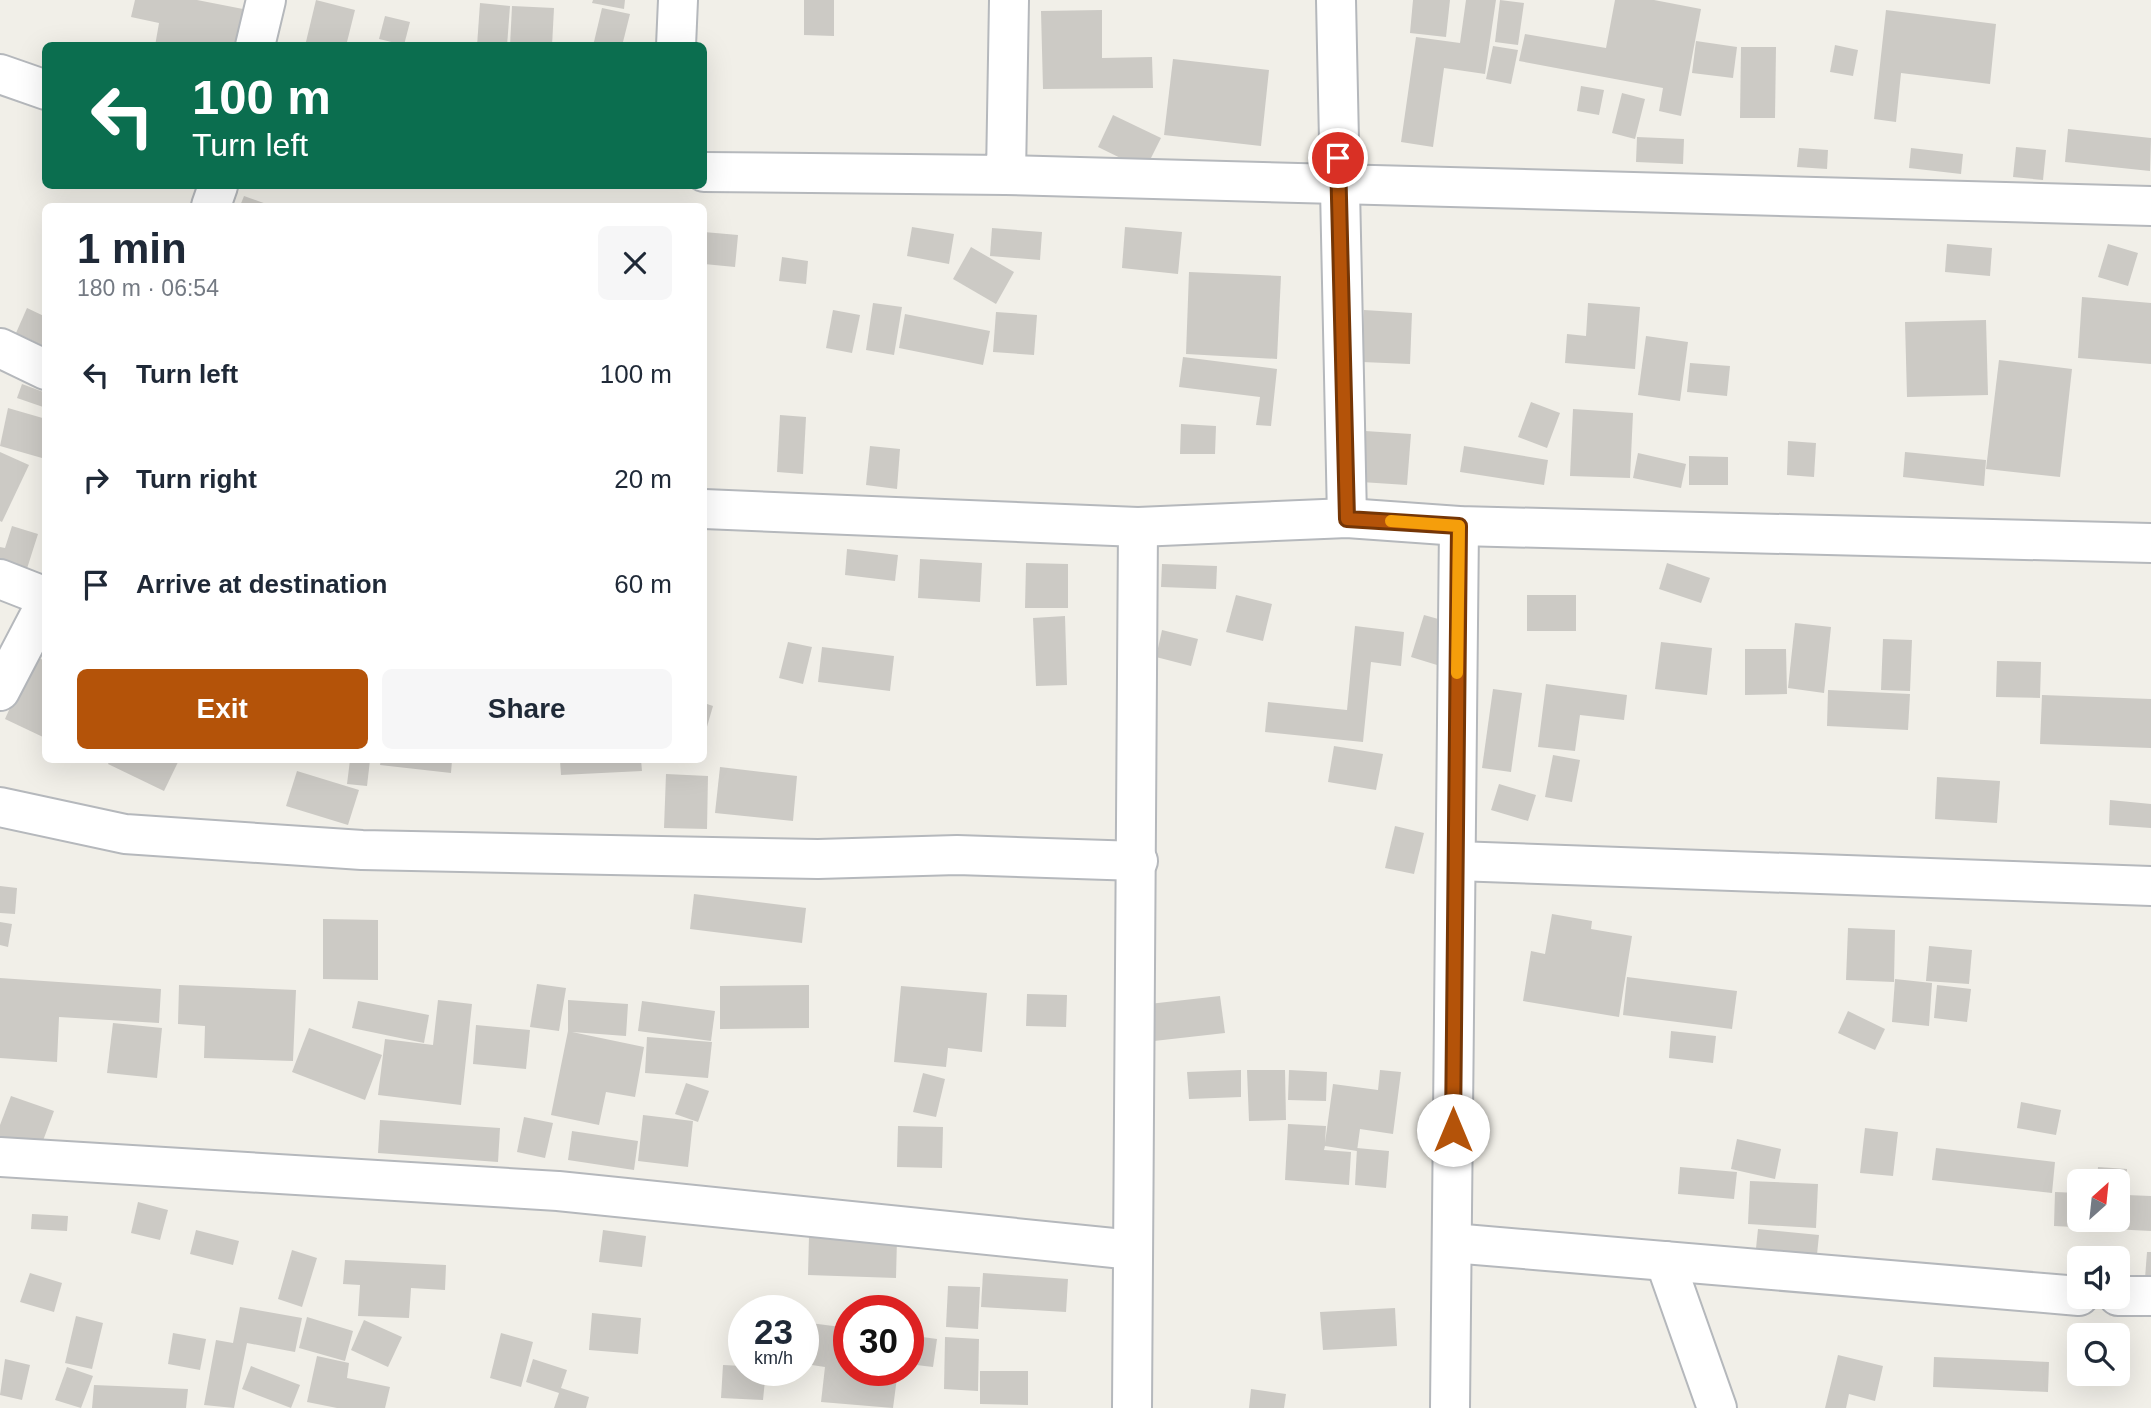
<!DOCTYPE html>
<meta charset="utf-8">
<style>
body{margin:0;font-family:Arial,sans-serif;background:#f6f6f7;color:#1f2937;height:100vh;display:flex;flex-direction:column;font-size:26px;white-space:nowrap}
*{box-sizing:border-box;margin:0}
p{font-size:23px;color:#747a83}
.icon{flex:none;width:38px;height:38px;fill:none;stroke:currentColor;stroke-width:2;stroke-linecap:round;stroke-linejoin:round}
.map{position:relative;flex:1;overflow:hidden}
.drawer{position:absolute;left:42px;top:203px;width:665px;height:560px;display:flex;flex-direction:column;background:#fff;border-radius:10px;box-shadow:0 7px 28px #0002}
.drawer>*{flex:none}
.hud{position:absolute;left:42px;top:42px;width:665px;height:147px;border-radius:10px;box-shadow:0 7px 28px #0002;background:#0b6e4f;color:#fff;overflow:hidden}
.needle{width:46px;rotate:27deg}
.fabs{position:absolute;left:2067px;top:1169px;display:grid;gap:14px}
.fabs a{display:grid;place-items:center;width:63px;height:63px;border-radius:10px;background:#fff;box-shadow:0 7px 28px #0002;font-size:35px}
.speed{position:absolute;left:728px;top:1295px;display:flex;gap:14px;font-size:35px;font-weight:700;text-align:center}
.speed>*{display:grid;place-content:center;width:91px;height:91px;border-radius:50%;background:#fff;box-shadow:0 7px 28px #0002;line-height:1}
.speed small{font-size:18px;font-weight:400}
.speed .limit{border:10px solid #d22;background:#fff;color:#111}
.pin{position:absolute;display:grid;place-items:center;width:60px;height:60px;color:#fff;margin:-30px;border:4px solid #fff;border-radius:50%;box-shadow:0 2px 7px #0007}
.me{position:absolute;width:77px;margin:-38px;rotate:0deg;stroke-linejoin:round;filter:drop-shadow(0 0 5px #0008)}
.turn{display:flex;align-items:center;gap:24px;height:147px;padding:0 35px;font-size:32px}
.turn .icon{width:91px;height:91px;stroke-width:2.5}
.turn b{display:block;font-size:49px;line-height:60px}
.round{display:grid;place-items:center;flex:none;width:74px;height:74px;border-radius:10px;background:#f6f6f7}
.summary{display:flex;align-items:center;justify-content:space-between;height:119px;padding:0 35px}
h1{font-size:42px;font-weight:600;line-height:52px}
.button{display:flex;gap:14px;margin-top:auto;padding:14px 35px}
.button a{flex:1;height:80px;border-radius:10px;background:#b45309;color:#fff;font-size:28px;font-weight:600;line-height:80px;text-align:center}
.button a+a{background:#f6f6f7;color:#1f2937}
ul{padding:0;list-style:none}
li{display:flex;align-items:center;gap:21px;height:105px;padding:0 35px}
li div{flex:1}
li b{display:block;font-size:26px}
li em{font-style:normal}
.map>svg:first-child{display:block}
.building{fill:#cccac5}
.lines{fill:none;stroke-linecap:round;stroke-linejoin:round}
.minor-casing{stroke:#b5b8bc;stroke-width:42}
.minor{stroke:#fff;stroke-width:38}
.route-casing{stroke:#753606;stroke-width:18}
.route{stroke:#b45309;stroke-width:12}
.slow{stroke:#f59e0b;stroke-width:12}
</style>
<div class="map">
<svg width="2151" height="1408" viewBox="0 0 2151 1408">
<rect width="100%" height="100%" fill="#f1efe8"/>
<g class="building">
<path d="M135 0H197L243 9 236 46H155L159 23 131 17Z"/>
<path d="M316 0 355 10 346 46H305Z"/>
<path d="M593 0H625L624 9 592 3Z"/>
<path d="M804 0H834V36L804 35Z"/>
<path d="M1413 0H1450L1446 37 1410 33Z"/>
<path d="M1466 0H1496L1485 74 1444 68 1433 147 1401 142 1416 37 1460 43Z"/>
<path d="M1500 0 1524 3 1518 45 1495 42Z"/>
<path d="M1615 0H1654L1701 9 1681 116 1659 111 1663 88 1519 61 1525 34 1606 48Z"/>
<path d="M480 3 510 6 507 46H477Z"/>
<path d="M512 6 554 8 552 46H510Z"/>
<path d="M602 8 630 14 622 46H593Z"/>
<path d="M1102 10V58L1152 57 1153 88 1043 89 1041 11Z"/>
<path d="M1886 10 1996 24 1990 84 1901 73 1896 122 1874 119Z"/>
<path d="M385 16 410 22 404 45 379 39Z"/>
<path d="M1696 41 1737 47 1733 78 1692 73Z"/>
<path d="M1835 45 1858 50 1853 76 1830 72Z"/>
<path d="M1493 46 1518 50 1511 84 1486 79Z"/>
<path d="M1741 47H1776L1775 118H1740Z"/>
<path d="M1173 59 1269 70 1261 146 1164 135Z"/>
<path d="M1581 86 1604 90 1599 115 1577 111Z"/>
<path d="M1622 93 1645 99 1635 139 1612 133Z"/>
<path d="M1113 115 1161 138 1145 170 1098 147Z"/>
<path d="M2068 129 2151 138 2150 171 2065 162Z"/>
<path d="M1637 137 1684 139 1683 164 1636 162Z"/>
<path d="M2016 147 2046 150 2043 180 2013 177Z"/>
<path d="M1799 148 1828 150 1827 169 1797 167Z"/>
<path d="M1911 148 1963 154 1961 174 1909 168Z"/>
<path d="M244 196 272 206H240Z"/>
<path d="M912 227 954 234 949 264 907 256Z"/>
<path d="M1125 227 1182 232 1178 274 1122 268Z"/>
<path d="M992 228 1042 232 1040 260 990 256Z"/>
<path d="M704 232 738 235 735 267 704 264Z"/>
<path d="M1947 244 1992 248 1990 276 1945 272Z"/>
<path d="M2108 244 2138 253 2128 286 2098 277Z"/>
<path d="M971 247 1014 272 996 304 953 279Z"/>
<path d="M782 257 808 261 806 284 779 281Z"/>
<path d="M1189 272 1281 276 1277 359 1186 354Z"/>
<path d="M2082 297 2151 303V364L2078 358Z"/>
<path d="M873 303 902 307 894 355 866 350Z"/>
<path d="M1588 303 1640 307 1635 369 1565 363 1567 334 1586 336Z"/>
<path d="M27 308 46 317V347L16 333Z"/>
<path d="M833 310 860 315 852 353 826 348Z"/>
<path d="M1364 310 1412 313 1410 364 1362 362Z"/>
<path d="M996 312 1037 315 1034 355 993 352Z"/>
<path d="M905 314 990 331 983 365 899 348Z"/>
<path d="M1986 320 1988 395 1907 397 1905 322Z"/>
<path d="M1646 336 1688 342 1680 401 1638 395Z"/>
<path d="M1183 357 1277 369 1271 426 1256 425 1260 397 1179 387Z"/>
<path d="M1999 360 2072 369 2060 477 1986 469Z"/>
<path d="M1690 363 1730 366 1727 396 1687 392Z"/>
<path d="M22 384 46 393V408L17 398Z"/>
<path d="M1531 402 1560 413 1547 448 1518 437Z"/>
<path d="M8 408 46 419V445L42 458 0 446Z"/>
<path d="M1573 409 1633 413 1630 478 1570 476Z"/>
<path d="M780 415 806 417 803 474 777 472Z"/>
<path d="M1181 424 1216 426 1215 454H1180Z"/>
<path d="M1365 431 1411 434 1407 485 1361 482Z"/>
<path d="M1788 441 1816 443 1814 477 1787 475Z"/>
<path d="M870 446 900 449 897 489 866 485Z"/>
<path d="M1464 446 1548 460 1544 485 1460 472Z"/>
<path d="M0 452 29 465 2 522 0 521Z"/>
<path d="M1905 452 1986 460 1984 486 1903 477Z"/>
<path d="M1638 453 1686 464 1681 488 1633 478Z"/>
<path d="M1689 456 1728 457V485H1689Z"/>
<path d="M12 526 38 534 24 578 0 571V547L5 548Z"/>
<path d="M847 549 898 555 895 581 845 575Z"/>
<path d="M920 559 982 563 980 602 918 598Z"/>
<path d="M1026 563 1068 564V608H1025Z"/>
<path d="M1667 563 1710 578 1701 603 1659 589Z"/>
<path d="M1162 564 1217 566 1216 589 1161 587Z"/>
<path d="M1236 595 1272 604 1263 641 1226 632Z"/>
<rect x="1527" y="595" width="49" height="36"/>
<path d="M1424 615 1449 622 1437 665 1411 657Z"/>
<path d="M1065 616 1067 685 1036 686 1033 618Z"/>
<path d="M1795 623 1831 627 1824 693 1788 688Z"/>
<path d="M1355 626 1404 632 1401 666 1371 662 1363 742 1265 732 1268 702 1347 710Z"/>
<path d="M1162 630 1198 639 1191 666 1156 657Z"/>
<path d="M1883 639 1912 640 1910 691 1881 690Z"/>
<path d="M788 642 812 647 803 684 779 678Z"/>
<path d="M1661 642 1712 648 1707 695 1655 689Z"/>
<path d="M822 647 894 656 890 691 818 682Z"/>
<path d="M1745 649H1786L1787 694 1745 695Z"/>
<path d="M33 656 46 661 43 737 5 719Z"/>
<path d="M1997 661 2041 662 2040 698 1996 697Z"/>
<path d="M1546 684 1627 695 1624 720 1580 715 1575 751 1538 747Z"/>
<path d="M1493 689 1522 693 1511 772 1482 768Z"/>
<path d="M1828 690 1910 694 1908 730 1827 726Z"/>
<path d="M2042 695 2151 699V748L2040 744Z"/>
<path d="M704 703 713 706 704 737Z"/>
<path d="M1334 746 1383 754 1376 790 1328 782Z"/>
<path d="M1553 755 1580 760 1572 802 1545 797Z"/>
<path d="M110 760H179L164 791 108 764Z"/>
<path d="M350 760H370L367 786 347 784Z"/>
<path d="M381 760H452L451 773 380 765Z"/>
<path d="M560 760H641L642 771 561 775Z"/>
<path d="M720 767 797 776 793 821 715 813Z"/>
<path d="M297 771 359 790 348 825 286 806Z"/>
<path d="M666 774 708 776 707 829 664 828Z"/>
<path d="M1937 777 2000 781 1997 823 1935 819Z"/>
<path d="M1499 784 1536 795 1528 821 1491 810Z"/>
<path d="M2110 800 2151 804V828L2109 825Z"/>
<path d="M1395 826 1424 833 1414 874 1385 868Z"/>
<path d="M0 886 17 888 15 914 0 913Z"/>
<path d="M694 894 806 908 802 943 690 929Z"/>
<path d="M1552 914 1592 921 1591 929 1632 936 1619 1017 1523 1001 1531 951 1545 954Z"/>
<path d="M323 919 378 920V980L323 979Z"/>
<path d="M0 922 12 924 8 947 0 945Z"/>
<path d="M1848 928 1895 930 1894 982 1846 980Z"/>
<path d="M1929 946 1972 950 1969 984 1926 981Z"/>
<path d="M1627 977 1737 991 1732 1029 1623 1015Z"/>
<path d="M0 978 161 989 159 1023 59 1017 57 1062 0 1058Z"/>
<path d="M1895 979 1932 983 1929 1026 1892 1022Z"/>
<path d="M537 984 566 988 559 1031 530 1027Z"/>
<path d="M179 985 296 990 293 1061 204 1058 205 1026 178 1024Z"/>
<path d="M809 985V1028L720 1029V986Z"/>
<path d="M1937 985 1971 989 1967 1022 1934 1018Z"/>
<path d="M901 986 987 993 982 1052 948 1048 946 1067 894 1062Z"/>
<path d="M1027 994 1067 995 1066 1027 1026 1026Z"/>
<path d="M1220 996 1225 1033 1154 1041 1149 1004Z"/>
<path d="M438 1000 472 1004 461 1105 378 1095 385 1039 433 1045Z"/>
<path d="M568 1000 628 1004 626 1036 572 1032 644 1047 635 1097 606 1092 599 1125 551 1115 568 1031Z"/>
<path d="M358 1001 429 1015 424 1043 352 1028Z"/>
<path d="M642 1001 715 1011 711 1041 638 1031Z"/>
<path d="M1848 1011 1885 1029 1875 1050 1838 1033Z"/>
<path d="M113 1023 162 1028 157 1078 107 1073Z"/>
<path d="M476 1025 530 1030 526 1069 473 1064Z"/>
<path d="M309 1028 382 1055 365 1100 292 1072Z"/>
<path d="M1671 1031 1716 1036 1713 1063 1669 1058Z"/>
<path d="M647 1037 712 1042 708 1078 645 1073Z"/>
<path d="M1241 1070V1097L1189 1099 1187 1072Z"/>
<path d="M1247 1070H1285L1286 1120 1249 1121Z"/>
<path d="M1289 1070 1327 1072 1326 1101 1288 1100Z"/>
<path d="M1380 1070 1401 1072 1393 1134 1360 1129 1357 1151 1325 1146 1324 1150 1351 1152 1349 1185 1285 1180 1288 1124 1326 1126 1325 1143 1333 1084 1378 1090Z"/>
<path d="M923 1073 945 1079 936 1117 913 1112Z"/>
<path d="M686 1083 709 1091 698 1122 675 1114Z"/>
<path d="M11 1096 54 1111 37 1157 0 1143V1125Z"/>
<path d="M2021 1102 2061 1110 2056 1135 2017 1128Z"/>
<path d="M643 1115 693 1121 688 1167 638 1161Z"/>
<path d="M524 1117 553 1123 545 1158 517 1152Z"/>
<path d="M380 1120 500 1128 498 1162 378 1153Z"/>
<path d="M898 1126 943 1127 942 1168 897 1167Z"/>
<path d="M1865 1128 1898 1132 1893 1176 1860 1173Z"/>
<path d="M572 1131 638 1141 634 1170 568 1160Z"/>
<path d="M1737 1139 1781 1149 1775 1179 1731 1169Z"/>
<path d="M1357 1148 1389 1151 1386 1188 1355 1185Z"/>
<path d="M1936 1148 2055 1162 2052 1193 1932 1180Z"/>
<path d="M1680 1167 1737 1172 1734 1199 1678 1194Z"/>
<path d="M2098 1167 2127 1169 2126 1195 2151 1196V1231L2054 1226 2055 1192 2079 1193V1220H2118V1181H2097Z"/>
<path d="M1750 1181 1818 1184 1816 1228 1748 1224Z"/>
<path d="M138 1202 168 1210 160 1240 131 1233Z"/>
<path d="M32 1214 68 1216 67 1231 31 1229Z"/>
<path d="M1758 1229 1819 1235 1816 1264 1755 1258Z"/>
<path d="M196 1230 239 1241 233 1265 190 1254Z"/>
<path d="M603 1230 646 1236 642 1267 599 1262Z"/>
<path d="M809 1236 897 1239 896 1278 808 1275Z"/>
<path d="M292 1250 317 1258 302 1307 278 1299Z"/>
<path d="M2147 1252H2151V1278H2145Z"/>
<path d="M345 1260 446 1265 445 1290 411 1288 409 1318 358 1316 360 1285 343 1284Z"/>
<path d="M30 1273 62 1283 54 1312 20 1302Z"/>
<path d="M983 1273 1068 1279 1066 1312 981 1307Z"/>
<path d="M948 1286 980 1287 978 1329 946 1327Z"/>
<path d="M240 1307 302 1318 295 1352 247 1343 234 1408 204 1405 216 1340 233 1343Z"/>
<path d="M1395 1308 1397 1346 1323 1350 1320 1312Z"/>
<path d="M592 1313 641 1318 638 1354 589 1350Z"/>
<path d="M76 1316 103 1323 92 1369 65 1363Z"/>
<path d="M307 1317 353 1331 345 1361 299 1348Z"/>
<path d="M364 1320 402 1337 388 1367 351 1350Z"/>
<path d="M810 1323 849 1328V1370H898L893 1408 821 1402 825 1367 805 1364Z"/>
<path d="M173 1333 206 1339 200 1370 168 1364Z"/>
<path d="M501 1333 533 1342 521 1387 490 1378Z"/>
<path d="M908 1335 937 1339 933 1367 908 1364Z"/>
<path d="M945 1337 979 1339 978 1391 944 1389Z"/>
<path d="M1838 1355 1883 1366 1875 1401 1849 1394 1846 1408H1825Z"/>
<path d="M317 1356 349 1363 347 1378 390 1387 385 1408H337L307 1402Z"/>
<path d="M1934 1357 2049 1362 2048 1392 1933 1387Z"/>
<path d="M5 1359 30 1365 22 1400 0 1395Z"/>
<path d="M533 1359 567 1370 561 1388 589 1397 586 1408H554L559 1393 526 1382Z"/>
<path d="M723 1365 744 1366V1370H766L763 1400 721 1398Z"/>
<path d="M251 1366 300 1385 291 1408 242 1389Z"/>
<path d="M67 1367 93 1376 81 1408 55 1400Z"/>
<path d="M980 1371H1028V1405L980 1404Z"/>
<path d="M94 1385 188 1389 186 1408H92Z"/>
<path d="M1251 1389 1286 1394 1284 1408H1249Z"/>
</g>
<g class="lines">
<defs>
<g id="minor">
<path d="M1336 0 1347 518"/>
<path d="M255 46 266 0"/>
<path d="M676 46 678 0"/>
<path d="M0 74 46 90"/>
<path d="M704 172 1006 175 1009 0"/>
<path d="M1006 175 2151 206"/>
<path d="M211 206 218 186"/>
<path d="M0 348 46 370"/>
<path d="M704 509 1138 527 1347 518 1459 526 2151 543"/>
<path d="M0 579 46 597"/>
<path d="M0 691 46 603"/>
<path d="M0 807 125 834 362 850 818 859 957 855 1138 861"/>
<path d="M1456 861 2151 886"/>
<path d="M0 1157 558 1191 1133 1250"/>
<path d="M1452 1243 2079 1296"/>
<path d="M1665 1261 1717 1408"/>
<path d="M2118 1296H2151"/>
<path d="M1132 1408 1138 527"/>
<path d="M1450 1408 1459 526"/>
</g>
</defs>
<use href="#minor" class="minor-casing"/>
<use href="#minor" class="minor"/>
</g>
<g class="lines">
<defs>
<path id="route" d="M1338 158 1347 519 1459 526 1453 1130"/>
</defs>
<use href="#route" class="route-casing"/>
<use href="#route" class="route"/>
<path class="slow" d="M1391 521 1459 526 1457 673"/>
</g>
</svg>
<div class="fabs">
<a><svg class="needle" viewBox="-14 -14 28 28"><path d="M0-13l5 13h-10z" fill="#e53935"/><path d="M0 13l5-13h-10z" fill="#747a83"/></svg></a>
<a><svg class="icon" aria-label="sound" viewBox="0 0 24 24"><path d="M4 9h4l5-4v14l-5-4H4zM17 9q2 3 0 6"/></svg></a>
<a><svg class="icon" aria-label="search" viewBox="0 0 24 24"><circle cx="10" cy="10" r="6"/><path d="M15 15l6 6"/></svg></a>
</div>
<div class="speed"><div>23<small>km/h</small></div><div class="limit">30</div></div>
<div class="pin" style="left:1338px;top:158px;background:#d93025"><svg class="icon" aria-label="arrive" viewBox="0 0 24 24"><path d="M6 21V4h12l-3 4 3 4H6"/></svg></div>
<svg class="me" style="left:1453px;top:1130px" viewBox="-20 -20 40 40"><circle r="19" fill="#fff"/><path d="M0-13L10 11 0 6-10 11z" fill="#b45309"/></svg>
<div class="hud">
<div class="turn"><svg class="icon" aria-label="left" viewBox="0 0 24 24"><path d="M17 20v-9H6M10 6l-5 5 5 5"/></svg><div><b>100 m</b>Turn left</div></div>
</div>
<section class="drawer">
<div class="summary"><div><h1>1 min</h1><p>180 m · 06:54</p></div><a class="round"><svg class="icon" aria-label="close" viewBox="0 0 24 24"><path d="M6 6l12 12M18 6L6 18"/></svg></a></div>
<ul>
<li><svg class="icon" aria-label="left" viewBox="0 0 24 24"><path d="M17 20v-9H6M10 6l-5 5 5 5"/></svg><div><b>Turn left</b></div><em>100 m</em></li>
<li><svg class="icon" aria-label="right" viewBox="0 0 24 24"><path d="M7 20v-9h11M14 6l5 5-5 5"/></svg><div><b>Turn right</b></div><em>20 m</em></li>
<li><svg class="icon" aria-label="arrive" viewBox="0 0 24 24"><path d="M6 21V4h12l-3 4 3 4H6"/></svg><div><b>Arrive at destination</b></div><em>60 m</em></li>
</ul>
<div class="button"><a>Exit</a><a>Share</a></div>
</section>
</div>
